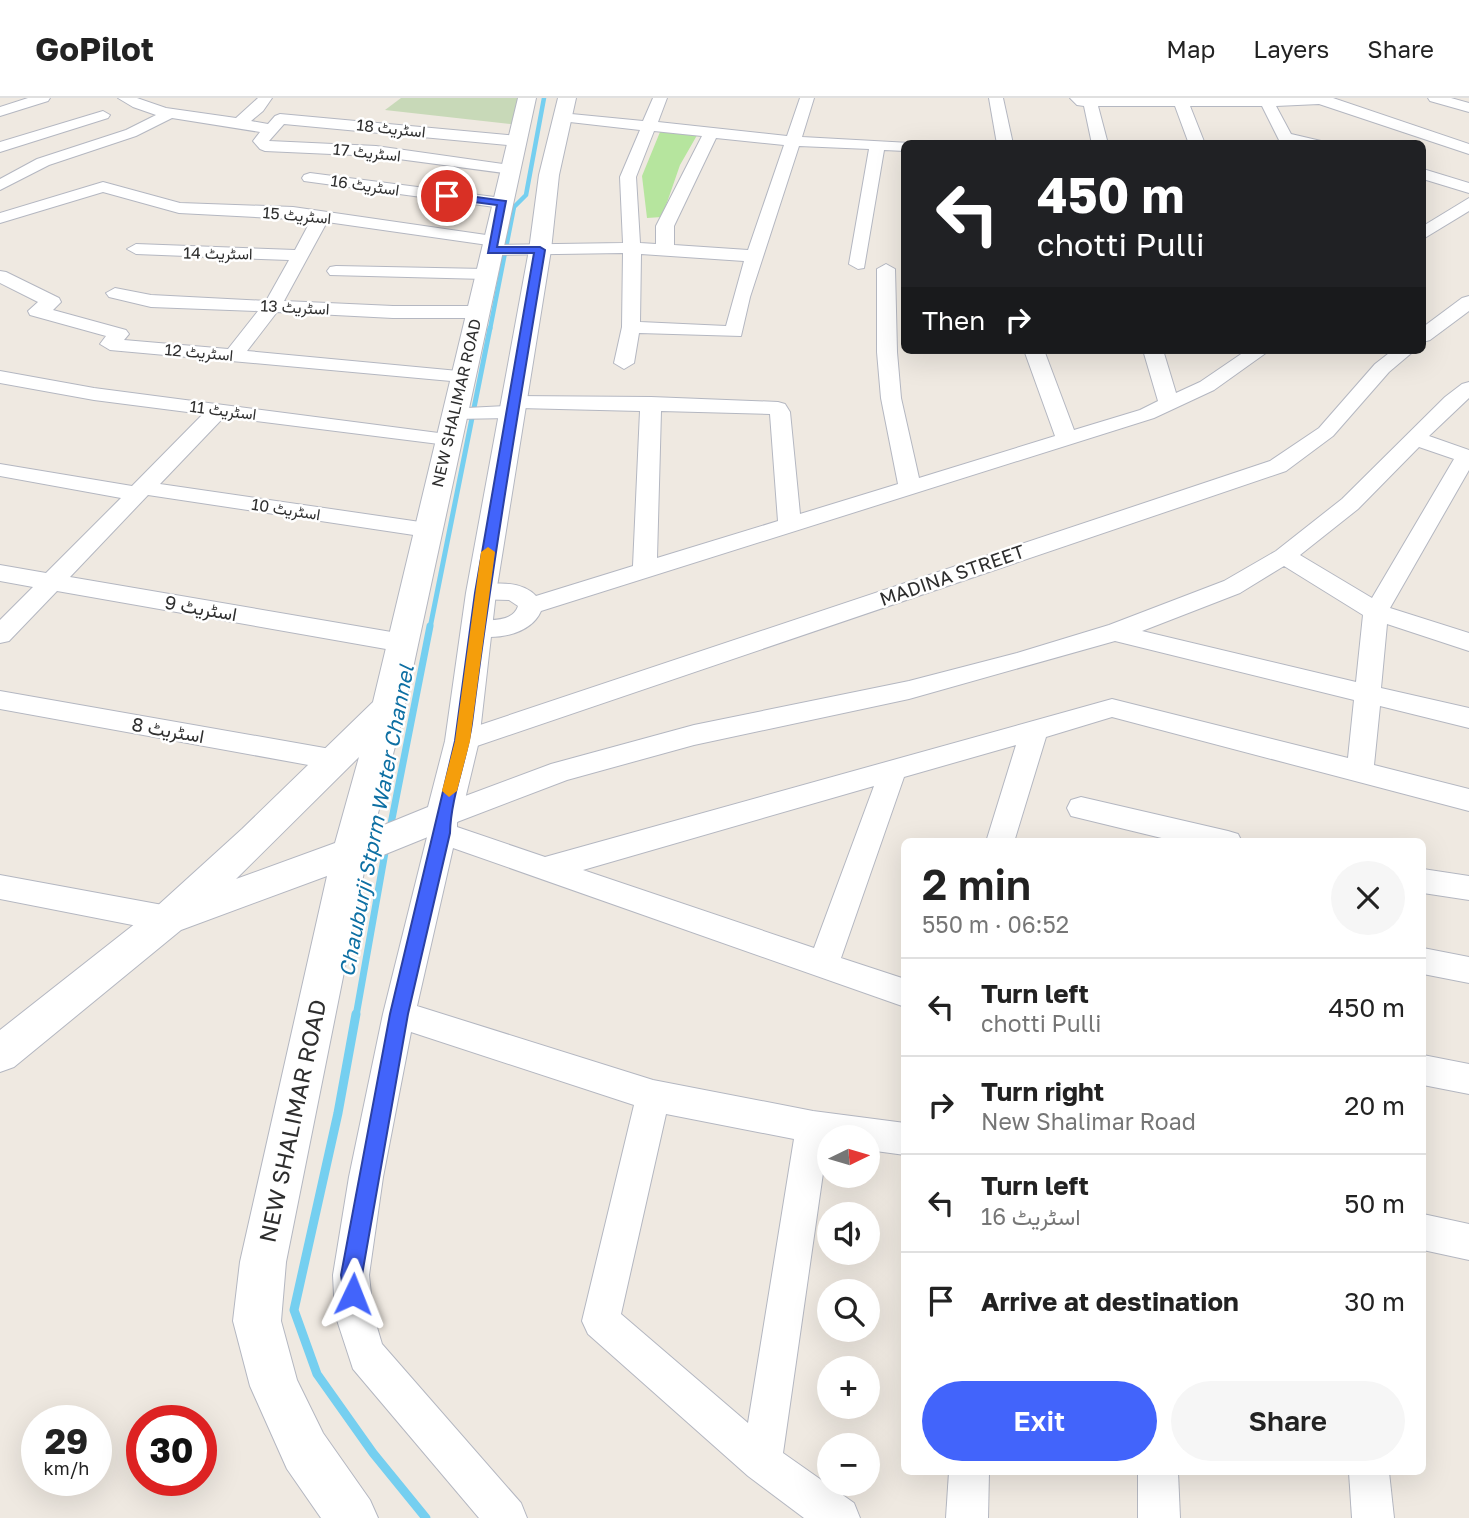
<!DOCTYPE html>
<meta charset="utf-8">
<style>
body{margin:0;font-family:"Golos Text",Vazirmatn,sans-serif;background:#f6f6f6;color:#222;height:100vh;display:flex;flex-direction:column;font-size:26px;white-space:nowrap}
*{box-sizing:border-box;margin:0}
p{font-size:23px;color:#767676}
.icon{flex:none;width:38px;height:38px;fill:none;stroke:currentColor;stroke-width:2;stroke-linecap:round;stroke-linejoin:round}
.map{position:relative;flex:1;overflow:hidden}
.details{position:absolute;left:901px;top:740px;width:525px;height:637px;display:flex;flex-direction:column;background:#fff;border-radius:10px;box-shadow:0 7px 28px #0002}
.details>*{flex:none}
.guide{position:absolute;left:901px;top:42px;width:525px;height:214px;border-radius:10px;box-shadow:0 7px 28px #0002;background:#202124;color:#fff;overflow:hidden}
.needle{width:46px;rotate:85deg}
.controls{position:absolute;left:817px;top:1027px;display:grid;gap:14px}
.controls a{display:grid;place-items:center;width:63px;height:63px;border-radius:50%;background:#fff;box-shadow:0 7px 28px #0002;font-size:35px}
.speed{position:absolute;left:21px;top:1307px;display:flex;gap:14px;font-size:35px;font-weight:700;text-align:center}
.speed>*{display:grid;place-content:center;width:91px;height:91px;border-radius:50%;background:#fff;box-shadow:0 7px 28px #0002;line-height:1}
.speed small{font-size:18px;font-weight:400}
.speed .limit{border:10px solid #d22;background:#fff;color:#111}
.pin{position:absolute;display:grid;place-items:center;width:60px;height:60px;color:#fff;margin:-30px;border:4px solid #fff;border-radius:50%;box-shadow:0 2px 7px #0007}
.me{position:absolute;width:77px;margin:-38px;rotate:2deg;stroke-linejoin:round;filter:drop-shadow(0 0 5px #0008)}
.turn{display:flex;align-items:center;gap:24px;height:147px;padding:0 21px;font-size:32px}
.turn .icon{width:91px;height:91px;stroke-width:2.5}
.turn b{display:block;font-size:49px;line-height:60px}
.then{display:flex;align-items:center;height:66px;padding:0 21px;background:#0003;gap:14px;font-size:26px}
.round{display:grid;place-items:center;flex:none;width:74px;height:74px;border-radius:37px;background:#f6f6f6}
.headline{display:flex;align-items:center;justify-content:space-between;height:119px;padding:0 21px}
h1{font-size:42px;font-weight:600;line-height:52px}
.button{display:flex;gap:14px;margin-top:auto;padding:14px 21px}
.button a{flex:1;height:80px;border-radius:42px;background:#4264fb;color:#fff;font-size:28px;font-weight:600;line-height:80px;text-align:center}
.button a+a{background:#f6f6f6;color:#222}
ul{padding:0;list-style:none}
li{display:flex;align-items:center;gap:21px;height:98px;padding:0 21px;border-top:2px solid #e0e0e0}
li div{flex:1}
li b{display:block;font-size:26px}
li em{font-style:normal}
header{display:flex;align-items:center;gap:42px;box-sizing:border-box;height:98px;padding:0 35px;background:#fff;border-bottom:2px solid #e0e0e0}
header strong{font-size:33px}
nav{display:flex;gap:38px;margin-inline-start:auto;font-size:24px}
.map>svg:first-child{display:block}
.green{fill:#b6e59e}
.cemetery{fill:#c8d9b8}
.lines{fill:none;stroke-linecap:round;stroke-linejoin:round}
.stream-far3{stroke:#75cff0;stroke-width:4.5}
.stream-far2{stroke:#75cff0;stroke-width:5}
.stream-far1{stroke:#75cff0;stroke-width:7}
.stream{stroke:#75cff0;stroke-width:9}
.minor-casing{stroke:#b4b7c1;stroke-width:2}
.tertiary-casing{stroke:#b4b7c1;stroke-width:2}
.minor{fill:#fff;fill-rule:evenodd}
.tertiary{fill:#fff;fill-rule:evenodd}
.route{fill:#4264fb;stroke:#2b41a3;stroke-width:2}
.slow{fill:#f59e0b}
.labels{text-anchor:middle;stroke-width:5;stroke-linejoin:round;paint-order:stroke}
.far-street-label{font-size:16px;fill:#2e2e2e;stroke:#fff}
.street-label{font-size:19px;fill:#2e2e2e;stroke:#fff}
.water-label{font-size:21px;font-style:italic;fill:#0d6fa3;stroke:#fff}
.near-street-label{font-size:23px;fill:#2e2e2e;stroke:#fff}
</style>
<header>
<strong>GoPilot</strong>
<nav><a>Map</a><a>Layers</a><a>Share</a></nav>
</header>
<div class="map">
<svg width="1469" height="1420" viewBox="0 0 1469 1420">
<rect width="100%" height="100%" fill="#efe9e1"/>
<path class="green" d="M700 32 680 67 662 119 647 120 642 78 660 34Z"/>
<path class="cemetery" d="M401 0H527L520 27 385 12Z"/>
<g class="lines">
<path class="stream-far3" d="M490 231 514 109 526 97 544 0"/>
<path class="stream-far2" d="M430 530 490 230"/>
<g class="stream-far1">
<path d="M390 731 430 528"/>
<path d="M356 918 386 749"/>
</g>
<path class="stream" d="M356 916 338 1015 294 1212 317 1276 373 1355 426 1420"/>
<defs>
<g id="minor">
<path d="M28 0H50L48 3 0 18V9Z"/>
<path d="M118 0H137L166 10 236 20 258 0H272L263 13 251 23 268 26 275 18 280 16 517 38 525 43 517 48 284 26 269 43 376 48 517 68 519 71 517 74 511 76 376 58 265 53 260 51 253 43 260 34 172 20 136 38 49 67 0 92V81L37 61 126 32 156 17 133 9Z"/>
<path d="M653 0H667L658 24 787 38 800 0H814L802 39 910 45 905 46V53L884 52 864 170 858 171 849 166 869 51 799 48 750 199 741 238 639 235 634 265 624 271 614 265 622 229 623 155 491 157 482 152 488 147 327 124 284 203 393 208H477L486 214 477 220H393L277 214 247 253 469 274 472 278 469 282 462 284 110 252 100 246 106 238 30 217 28 213 38 204 0 185V173L6 174 59 200 61 204 53 212 126 232 129 236 124 242 228 251 258 213 151 209 109 199 106 195 115 190 151 197 266 203 289 162 136 156 127 151 136 146 295 152 311 122 179 115 103 94 0 125V115L103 84 180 105 293 109 493 138 499 139 502 143 499 147 623 145 620 79 640 32 561 23 554 19 561 15 643 23ZM654 33 702 38 656 128V146L640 145 636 79ZM716 40 784 47 748 152 674 147V128ZM641 156 744 163 726 228 640 224Z"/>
<path d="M989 0H1003L1013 46H997Z"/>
<path d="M1070 0H1333L1469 46V56L1319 6 1276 8 1291 36 1321 43 1323 46H1281L1262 8H1190L1205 46H1189L1175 8H1098L1108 46H1092L1084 8 1077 7Z"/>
<path d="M1428 0H1451L1469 5V14L1430 3Z"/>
<path d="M103 13 110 17 108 20 0 54V44Z"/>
<path d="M1423 71 1469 85V95L1423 81Z"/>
<path d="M310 75 502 100 510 105 502 110 304 83 302 80 304 77Z"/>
<path d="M1469 100V113L1423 141V128Z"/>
<path d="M886 166 895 171 897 254 901 300 919 380 1055 338 1024 252H1044L1074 332 1140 312 1158 303 1143 252H1163L1176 295 1200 284 1247 252H1270L1214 292 1154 320 541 513C530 538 493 543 468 536L465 530 468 524C484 520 512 527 518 508L509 502 473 501 469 495 473 489C492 484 521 482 536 498L633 468 640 313 519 310 521 314 518 318 511 320 454 321 447 319 444 315 447 311 506 308 503 304 506 300 513 298 651 299 778 304 785 306 790 314 800 416 898 386 881 300 877 254V171ZM661 313 770 316 778 423 657 460Z"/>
<path d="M336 168 485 171 494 176 485 181 330 177 327 173 330 169Z"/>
<path d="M1469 198V213L1430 242 1423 244V229L1462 200Z"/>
<path d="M1393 252H1415L1389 274 1333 338 1286 373 471 650 462 653 453 650 449 643 453 636 1270 363 1319 330 1375 266Z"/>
<path d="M0 273 94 290 454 337 458 341 454 345 447 347 224 319 160 386 427 425 435 427 438 432 435 437 427 439 148 397 70 479 403 536 412 539 415 545 412 551 403 554 57 493 9 543 0 545V522L33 489 0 483V467L46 475 121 400 0 378V366L132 388 203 316 94 302 0 285Z"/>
<path d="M1469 284V300L1429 338 1469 352V372L1390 510 1469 535V553L1387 526 1381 590 1469 610V630L1380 608 1374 667 1469 691V713L1112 619 1046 639 1014 744H986L1016 647 904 679 841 860 905 881V909L453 750 417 908 653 982 813 1013 905 1025V1057L868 1052V1040H830L827 1047 783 1355 854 1405 860 1420H804L748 1378 588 1236 582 1223 634 1007 411 934 383 1079 369 1177 373 1216 382 1246 521 1405 527 1420H479L353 1271 335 1216 333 1177 349 1079 383 916 428 735 429 718 433 710 551 666 694 627 909 583 1017 555 1109 527 1224 483 1276 453 1342 401 1445 299 1462 286ZM1419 349 1454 361 1372 500 1300 457 1358 411ZM1284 468 1363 517 1356 584 1142 533 1240 495ZM1115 543 1354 602 1348 660 1112 601 545 759 457 729V724L567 682 694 647 909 601ZM874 688 814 850 583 772ZM666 1016 794 1041 748 1325 621 1216Z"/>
<path d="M0 593 336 652 346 655 350 662 346 669 336 672 0 611Z"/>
<path d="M1081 699 1228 733 1238 736 1242 744H1178L1071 718 1067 710 1071 702Z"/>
<path d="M1423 771 1469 778V802L1423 795Z"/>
<path d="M0 777 168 808 179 812 183 821 179 830 168 834 0 801Z"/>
<path d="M1423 850 1469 859V885L1423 876Z"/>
<path d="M1423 957 1469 966V996L1423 987Z"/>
<path d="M1423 1116 1469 1126V1162L1423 1152Z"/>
<path d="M949 1374H989L988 1420H946Z"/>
<path d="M1138 1374H1178L1180 1420H1138Z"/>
<path d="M1349 1374H1389L1394 1420H1352Z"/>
</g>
<path id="tertiary" d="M518 0H536L402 621 374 731 428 709 445 643 466 495 529 152 539 77 558 0H576L559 77 551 152 496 495 479 643 461 718 455 728 366 764 286 1164 281 1223 297 1282 323 1335 370 1402 378 1420H321L287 1371 250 1288 233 1223 240 1164 327 778 181 832 14 969 0 974V932L155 810 242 731 373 604ZM359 659 335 745 236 781Z"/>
</defs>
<use href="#minor" class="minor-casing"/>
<use href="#tertiary" class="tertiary-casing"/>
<use href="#minor" class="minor"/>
<use href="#tertiary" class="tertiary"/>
</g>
<path class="route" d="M447 95 506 103 497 149H540L545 152C519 309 492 467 472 625 467 662 451 697 450 735L408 916 362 1177 363 1196 360 1204 353 1207 345 1204 341 1177 390 916 455 643 475 495 534 155H488L497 107 444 100 443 98Z"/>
<path class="slow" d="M488 449 495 454 470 643 457 693 449 699 442 693 455 643 481 454Z"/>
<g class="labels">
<g class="far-street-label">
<text transform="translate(391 30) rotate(6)" y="6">اسٹریٹ 18</text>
<text transform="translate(367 54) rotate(6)" y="6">اسٹریٹ 17</text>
<text transform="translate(365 87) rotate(8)" y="6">اسٹریٹ 16</text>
<text transform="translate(297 117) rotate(5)" y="6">اسٹریٹ 15</text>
<text transform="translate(218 155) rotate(1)" y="6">اسٹریٹ 14</text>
<text transform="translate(295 209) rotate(3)" y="6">اسٹریٹ 13</text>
<text transform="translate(199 254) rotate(5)" y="6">اسٹریٹ 12</text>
<text transform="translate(456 305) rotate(-77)" y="6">NEW SHALIMAR ROAD</text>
<text transform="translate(223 312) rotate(7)" y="6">اسٹریٹ 11</text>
<text transform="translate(286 411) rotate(9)" y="6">اسٹریٹ 10</text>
</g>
<g class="street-label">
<text transform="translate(952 477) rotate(-19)" y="7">MADINA STREET</text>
<text transform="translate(201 510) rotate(10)" y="7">اسٹریٹ 9</text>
<text transform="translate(168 632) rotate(10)" y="7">اسٹریٹ 8</text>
</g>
<g class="water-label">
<text transform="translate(377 723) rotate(-79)" y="7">Chauburji Stprm Water Channel</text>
</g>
<g class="near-street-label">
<text transform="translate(293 1023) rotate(-78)" y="8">NEW SHALIMAR ROAD</text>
</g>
</g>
</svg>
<div class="controls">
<a><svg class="needle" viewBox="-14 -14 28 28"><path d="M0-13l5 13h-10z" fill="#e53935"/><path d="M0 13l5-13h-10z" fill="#767676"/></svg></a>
<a><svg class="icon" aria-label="sound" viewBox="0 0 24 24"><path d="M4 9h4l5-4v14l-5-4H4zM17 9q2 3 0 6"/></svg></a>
<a><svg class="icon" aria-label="search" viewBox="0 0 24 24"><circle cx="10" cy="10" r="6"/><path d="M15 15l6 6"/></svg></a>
<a>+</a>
<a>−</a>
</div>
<div class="speed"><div>29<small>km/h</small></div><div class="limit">30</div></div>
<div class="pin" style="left:447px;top:98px;background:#d93025"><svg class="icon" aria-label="arrive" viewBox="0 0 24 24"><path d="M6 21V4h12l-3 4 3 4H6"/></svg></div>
<svg class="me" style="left:353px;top:1196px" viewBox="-20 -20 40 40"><path d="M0-17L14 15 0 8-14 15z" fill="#4264fb" stroke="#fff" stroke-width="4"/></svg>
<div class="guide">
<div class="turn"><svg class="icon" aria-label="left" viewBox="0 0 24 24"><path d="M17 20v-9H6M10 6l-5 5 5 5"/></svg><div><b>450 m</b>chotti Pulli</div></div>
<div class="then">Then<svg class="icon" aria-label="right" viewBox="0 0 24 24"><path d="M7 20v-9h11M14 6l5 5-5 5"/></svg></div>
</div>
<section class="details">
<div class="headline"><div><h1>2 min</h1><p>550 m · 06:52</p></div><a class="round"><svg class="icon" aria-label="close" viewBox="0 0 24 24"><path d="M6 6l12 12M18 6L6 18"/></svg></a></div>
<ul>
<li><svg class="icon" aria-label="left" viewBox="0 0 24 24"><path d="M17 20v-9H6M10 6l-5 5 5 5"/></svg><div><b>Turn left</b><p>chotti Pulli</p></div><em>450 m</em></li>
<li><svg class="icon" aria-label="right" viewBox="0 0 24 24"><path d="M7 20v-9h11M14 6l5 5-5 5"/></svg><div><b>Turn right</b><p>New Shalimar Road</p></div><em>20 m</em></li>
<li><svg class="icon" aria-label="left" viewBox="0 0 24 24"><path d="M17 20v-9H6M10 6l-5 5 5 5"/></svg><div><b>Turn left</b><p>اسٹریٹ 16</p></div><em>50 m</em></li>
<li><svg class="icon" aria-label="arrive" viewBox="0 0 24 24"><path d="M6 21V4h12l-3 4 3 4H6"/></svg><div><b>Arrive at destination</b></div><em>30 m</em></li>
</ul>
<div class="button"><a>Exit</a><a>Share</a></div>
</section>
</div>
